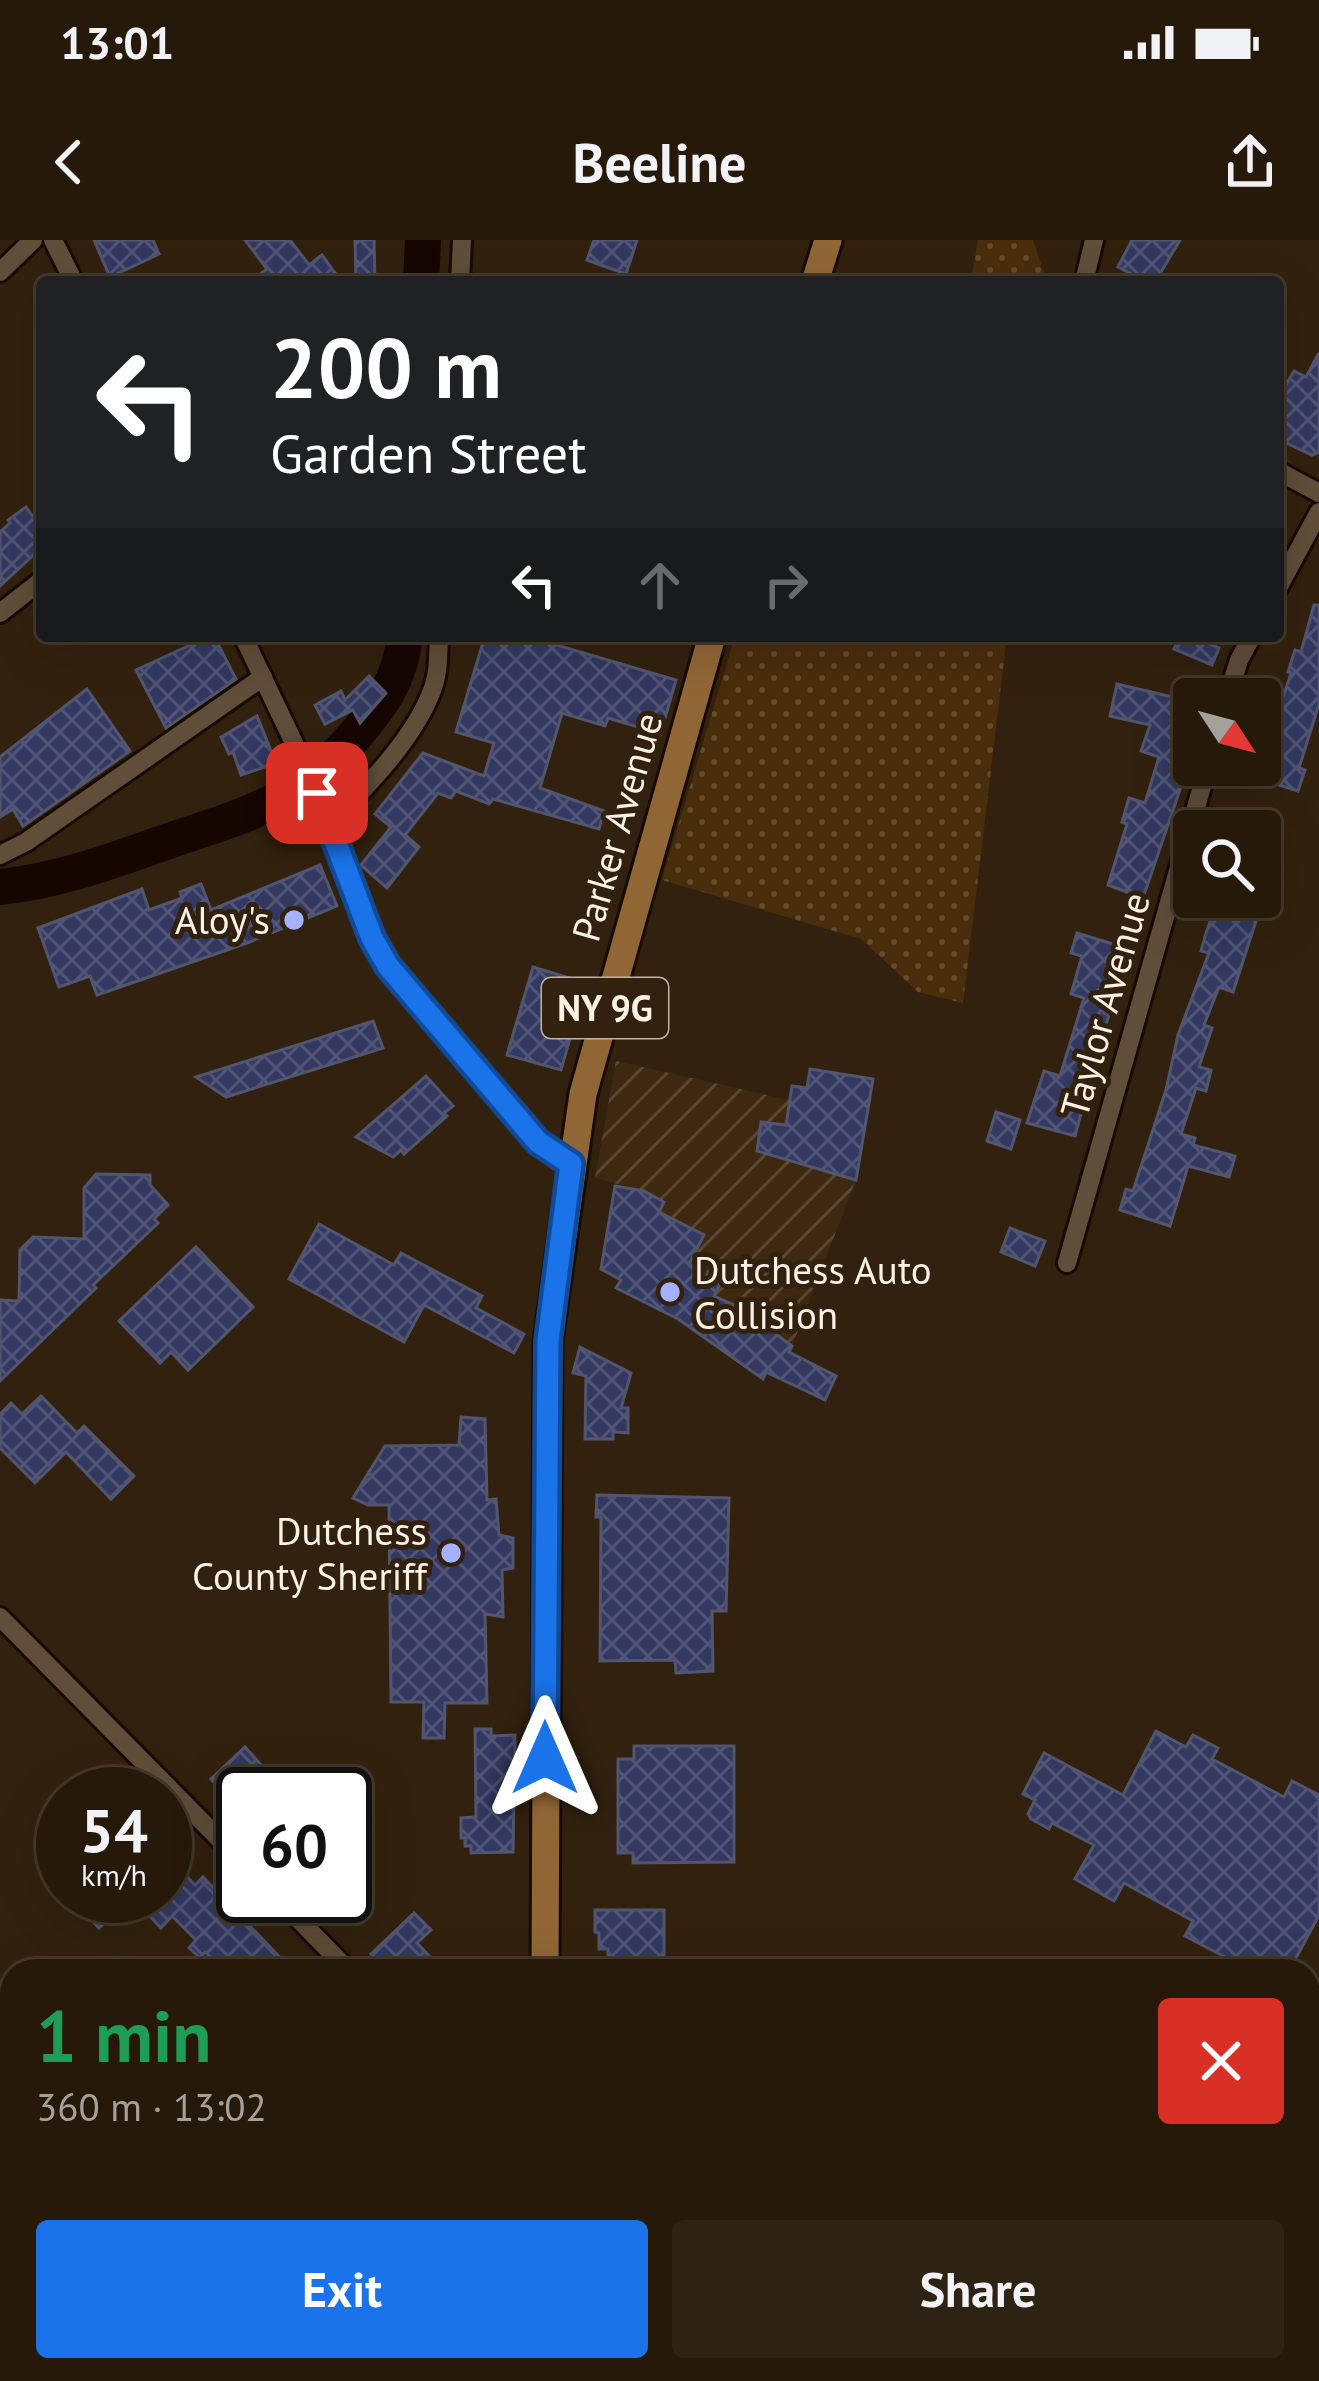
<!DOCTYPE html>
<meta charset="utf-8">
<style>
body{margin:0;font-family:"PT Sans",sans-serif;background:#2e2213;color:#f1f3f6;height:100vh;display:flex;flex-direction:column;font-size:45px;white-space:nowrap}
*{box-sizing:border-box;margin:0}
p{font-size:39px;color:#a4a09c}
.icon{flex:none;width:66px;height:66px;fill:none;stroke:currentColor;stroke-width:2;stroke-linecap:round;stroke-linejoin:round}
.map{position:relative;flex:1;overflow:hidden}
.sheet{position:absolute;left:0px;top:1719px;width:1320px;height:423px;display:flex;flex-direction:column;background:#26190a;border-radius:36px 36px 0 0;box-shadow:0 12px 48px #0002,0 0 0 3px #42382b}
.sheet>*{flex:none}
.hud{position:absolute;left:36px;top:36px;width:1248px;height:366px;border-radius:12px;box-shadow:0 12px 48px #0002,0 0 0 3px #42382b;background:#202124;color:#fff;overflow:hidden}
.needle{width:78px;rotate:126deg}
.tools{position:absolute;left:1173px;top:438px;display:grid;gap:24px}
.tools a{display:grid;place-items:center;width:108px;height:108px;border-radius:12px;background:#26190a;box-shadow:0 12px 48px #0002,0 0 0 3px #42382b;font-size:60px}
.speed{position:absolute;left:36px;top:1527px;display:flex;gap:24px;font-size:60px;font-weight:700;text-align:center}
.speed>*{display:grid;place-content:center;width:156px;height:156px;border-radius:50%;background:#26190a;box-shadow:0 12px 48px #0002,0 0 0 3px #42382b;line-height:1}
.speed small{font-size:30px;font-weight:400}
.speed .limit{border:6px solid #111;border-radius:18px;background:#fff;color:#111}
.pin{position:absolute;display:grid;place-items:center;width:102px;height:102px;color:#fff;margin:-51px;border-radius:24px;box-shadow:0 6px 18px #0006}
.me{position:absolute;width:132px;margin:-66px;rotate:0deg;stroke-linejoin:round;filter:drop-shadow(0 0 9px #0008)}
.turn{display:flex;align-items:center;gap:42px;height:252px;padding:0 36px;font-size:54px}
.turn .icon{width:156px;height:156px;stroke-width:2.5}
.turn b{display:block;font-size:84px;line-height:102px}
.lanes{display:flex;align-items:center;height:114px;padding:0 36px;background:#0003;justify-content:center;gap:60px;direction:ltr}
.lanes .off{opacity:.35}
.round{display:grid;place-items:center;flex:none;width:126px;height:126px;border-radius:12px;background:#2e2213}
.head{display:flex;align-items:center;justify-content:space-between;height:204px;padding:0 36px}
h1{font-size:72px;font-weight:700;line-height:90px;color:#1e9e55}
.action{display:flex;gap:24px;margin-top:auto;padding:24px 36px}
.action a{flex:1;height:138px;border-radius:12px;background:#1a73e8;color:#fff;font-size:48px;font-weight:700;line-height:138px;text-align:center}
.action a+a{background:#2e2213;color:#f1f3f6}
.status{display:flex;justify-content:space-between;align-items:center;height:84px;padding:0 60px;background:#26190a;direction:ltr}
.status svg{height:33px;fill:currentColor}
header{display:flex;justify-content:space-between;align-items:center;height:156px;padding:0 36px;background:#26190a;font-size:54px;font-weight:700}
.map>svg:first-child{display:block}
.industrial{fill:url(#industrial-furrows)}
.green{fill:url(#green-dots)}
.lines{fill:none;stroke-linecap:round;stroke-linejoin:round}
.river{stroke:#160600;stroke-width:36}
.building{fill:url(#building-cross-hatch);stroke:#51566e;stroke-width:3}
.street-casing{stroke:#190a00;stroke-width:24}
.secondary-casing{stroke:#190a00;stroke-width:30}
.primary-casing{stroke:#190a00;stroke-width:33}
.street{stroke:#604d3a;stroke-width:18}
.secondary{stroke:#785938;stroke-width:24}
.primary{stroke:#906635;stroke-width:27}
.route-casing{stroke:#114b97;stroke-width:30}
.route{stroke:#1a73e8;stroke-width:21}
.poi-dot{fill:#a5b1fc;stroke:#32210e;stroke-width:4.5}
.labels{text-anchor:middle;stroke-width:10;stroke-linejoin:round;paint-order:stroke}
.shield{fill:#32210e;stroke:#c1b3a6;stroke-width:3}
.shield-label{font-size:36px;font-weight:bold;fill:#fef2e7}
.street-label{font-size:39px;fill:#fef2e7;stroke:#32210e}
.poi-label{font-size:39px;fill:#fef2e7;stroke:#32210e;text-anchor:end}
</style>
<div class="status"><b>13:01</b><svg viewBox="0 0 49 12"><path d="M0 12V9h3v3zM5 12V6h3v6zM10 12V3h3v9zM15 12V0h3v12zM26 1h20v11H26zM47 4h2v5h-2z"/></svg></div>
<header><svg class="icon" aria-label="back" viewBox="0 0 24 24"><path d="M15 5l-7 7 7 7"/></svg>Beeline<svg class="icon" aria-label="share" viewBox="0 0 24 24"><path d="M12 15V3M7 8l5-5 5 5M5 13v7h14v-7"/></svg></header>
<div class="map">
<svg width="1319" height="2141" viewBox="0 0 1319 2141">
<defs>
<pattern id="industrial-furrows" width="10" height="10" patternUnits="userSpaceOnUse" patternTransform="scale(3)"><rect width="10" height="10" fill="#3e280f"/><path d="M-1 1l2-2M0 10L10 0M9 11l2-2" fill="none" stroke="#5b4832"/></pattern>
<pattern id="green-dots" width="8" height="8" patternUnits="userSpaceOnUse" patternTransform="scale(3)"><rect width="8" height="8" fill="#4a2e0c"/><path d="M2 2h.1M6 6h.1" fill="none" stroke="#654d2f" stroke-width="1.8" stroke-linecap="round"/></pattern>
<pattern id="building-cross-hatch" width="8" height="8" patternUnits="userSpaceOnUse" patternTransform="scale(3)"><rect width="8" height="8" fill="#323860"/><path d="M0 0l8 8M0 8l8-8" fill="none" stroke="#515577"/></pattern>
</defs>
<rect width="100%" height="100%" fill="#32210e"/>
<path class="industrial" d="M616 821 789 860 792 846 807 848 810 829 873 839 856 940 792 1106 741 1068 714 1056 720 1044 689 1024 704 995 659 972 663 961 644 951 595 938Z"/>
<g class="green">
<path d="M978 0H1033L1047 42H971Z"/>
<path d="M735 396H1007L963 763 918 752 861 699 662 640Z"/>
<path d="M0 2023 12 2035V2130H104L114 2141H0Z"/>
</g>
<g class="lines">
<g class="river">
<path d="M421 42 423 0"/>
<path d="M0 647C56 641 107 623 160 604 243 575 289 568 351 500 380 467 400 441 405 396"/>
</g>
</g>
<g class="building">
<path d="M94 0H153L159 14 110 37Z"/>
<path d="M245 0H290L309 25 322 15 335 33 323 42H250L267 29Z"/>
<path d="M355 0H374L375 42H356Z"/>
<path d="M594 0H637L626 34 587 20Z"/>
<path d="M1132 0H1180L1155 42H1146L1118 27Z"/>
<path d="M1319 113V212L1312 215 1278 199V159L1294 131 1306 137Z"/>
<path d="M26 267 42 290V307L0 346V292L10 283 8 280Z"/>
<path d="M1314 365H1319V464L1299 528 1305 530 1298 551 1257 538 1291 433 1288 432 1295 410 1301 412Z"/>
<path d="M210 396H214L236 439 166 488 136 430Z"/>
<path d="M485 396H526L676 440 654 516 635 510 642 488 608 478 605 486 562 473 540 548 604 571 599 589 493 559 489 564 456 551 451 558 438 553 405 595 419 607 387 648 361 625 391 587 375 574 423 513 484 536 494 503 456 492Z"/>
<path d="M1180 396H1191L1219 408 1212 425 1174 409Z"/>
<path d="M369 436 386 453 360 483 353 470 325 484 315 465 341 451 345 460Z"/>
<path d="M1117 444 1194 462V488L1176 542 1182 544 1143 658 1108 645 1127 584 1122 582 1129 558 1145 563 1159 517 1141 511 1150 485 1110 476Z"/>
<path d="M87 449 130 511 23 586 13 569 0 577V517Z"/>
<path d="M257 476 276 523 241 535 233 512 229 514 221 497Z"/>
<path d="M320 625 337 666 247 703 97 755 90 736 59 747 38 688 142 649 149 670 182 658 180 652 201 644 211 670Z"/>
<path d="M1224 657H1259L1252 679 1256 681 1233 752 1219 747 1204 785 1212 788 1199 827 1211 830 1206 851 1196 848 1181 894 1195 898 1193 905 1235 916 1229 937 1188 926 1170 986 1120 970 1126 949 1133 951 1166 850 1178 795 1209 713 1201 711 1206 693 1215 667 1220 669Z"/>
<path d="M1077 693 1123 707 1104 773 1109 775 1097 814 1090 812 1080 842 1089 845 1075 896 1027 883 1044 831 1060 836 1084 758 1071 754 1082 716 1071 713Z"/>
<path d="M533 727 586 743 561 830 507 815Z"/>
<path d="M373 781 383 808 226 857 196 837Z"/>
<path d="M810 829 873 839 856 940 757 911 761 882 786 885 792 846 807 848Z"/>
<path d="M426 836 453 866 444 873 447 876 404 914 401 910 393 917 356 897Z"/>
<path d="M996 872 1020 880 1011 909 987 901Z"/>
<path d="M96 934 150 935V945L168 965 154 979 158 983 93 1045 96 1048 0 1141V1060L19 1061 20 1010 33 997 84 999V948Z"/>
<path d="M615 946 644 951 664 962 659 972 704 995 689 1024 720 1044 714 1056 741 1068 792 1106 789 1112 836 1136 825 1160 766 1132 763 1139 678 1079 616 1048 621 1040 601 1029Z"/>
<path d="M319 984 394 1025 401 1013 482 1056 476 1068 524 1094 514 1113 424 1065 404 1102 289 1039Z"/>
<path d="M1010 988 1045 1001 1035 1026 1001 1012Z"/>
<path d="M196 1007 253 1067 188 1130 171 1112 160 1123 119 1081Z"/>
<path d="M580 1107 631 1133 621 1168H628V1193L613 1192V1199H585L586 1136 573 1133Z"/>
<path d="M41 1156 77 1193 84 1186 134 1236 111 1259 66 1212 35 1243 0 1208V1174L11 1163 22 1174Z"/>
<path d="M461 1177 485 1179 487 1260 496 1259 499 1295 513 1298V1328L502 1330 503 1377 485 1374 487 1463H445L444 1498H423L424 1462H391L389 1265H368L353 1258 385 1206 459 1205Z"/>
<path d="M597 1255 729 1258 726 1371H712L713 1431 676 1433 675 1420 600 1421 601 1277H596Z"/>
<path d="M475 1489H491V1496L515 1495 513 1612 471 1613V1606H465V1598H461V1578L476 1577Z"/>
<path d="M1156 1491 1186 1507 1193 1495 1218 1508 1212 1519 1284 1557 1292 1541 1319 1555V1675L1289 1731H1256L1217 1713 1185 1696 1193 1681 1124 1643 1114 1661 1075 1639 1094 1605 1052 1583 1049 1589 1031 1579 1028 1574 1035 1560 1023 1554 1044 1513 1123 1555Z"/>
<path d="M634 1506H734V1622L633 1623V1613H618V1519H634Z"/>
<path d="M245 1507 287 1554H243V1572L211 1539Z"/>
<path d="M184 1634 195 1645 203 1637 293 1731H225L205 1712 200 1718 189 1708 196 1700 172 1676 161 1688 131 1656 99 1688 70 1656H165Z"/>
<path d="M595 1670H664V1724H608V1709H599V1693L595 1692Z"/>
<path d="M414 1673 431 1690 417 1703 443 1731H387L371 1714Z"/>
</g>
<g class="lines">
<defs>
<g id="street">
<path d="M53 0 74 42"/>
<path d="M0 32 33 0"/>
<path d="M460 42 462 0"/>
<path d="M1084 42 1094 0"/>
<path d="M1278 231 1319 253"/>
<path d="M1278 348 1319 272"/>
<path d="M0 373 42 340"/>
<path d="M243 396 325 568 379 713 538 902 571 924"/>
<path d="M1227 459 1239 420 1252 396"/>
<path d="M331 583C367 546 412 501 431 453 439 435 438 415 439 396"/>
<path d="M0 615 26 602 263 437"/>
<path d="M1067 1023 1208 525"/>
<path d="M0 1377 243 1623"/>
<path d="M276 1656 349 1731"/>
<path d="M933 2130 962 2141"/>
</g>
<g id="secondary">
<path d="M0 1981 12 1993"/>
<path d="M144 2130 155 2141"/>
</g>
<g id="primary">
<path d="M815 42 828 0"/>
<path d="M545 1731 548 1101 583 854 712 396"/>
<path d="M555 2130V2141"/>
</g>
</defs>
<use href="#street" class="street-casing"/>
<use href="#secondary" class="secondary-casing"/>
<use href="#primary" class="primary-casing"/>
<use href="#street" class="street"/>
<use href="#secondary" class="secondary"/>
<use href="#primary" class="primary"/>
</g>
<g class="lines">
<defs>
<path id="route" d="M317 553 372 698 388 726 538 902 571 924 548 1101 545 1518"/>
</defs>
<use href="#route" class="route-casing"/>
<use href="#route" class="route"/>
</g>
<g class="poi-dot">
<circle cx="294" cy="680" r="12"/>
<circle cx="670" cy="1052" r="12"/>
<circle cx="451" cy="1313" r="12"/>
</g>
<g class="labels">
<rect class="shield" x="542" y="738" width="126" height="60" rx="9"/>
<g class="shield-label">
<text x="605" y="781">NY 9G</text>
</g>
<g class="street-label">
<text transform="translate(617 587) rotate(-74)" y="14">Parker Avenue</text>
<text transform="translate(1105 765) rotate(-74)" y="14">Taylor Avenue</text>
</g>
<g class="poi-label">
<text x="270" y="694">Aloy's</text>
<text x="694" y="1044" text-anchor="start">Dutchess Auto<tspan x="694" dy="45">Collision</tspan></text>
<text x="427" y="1305">Dutchess<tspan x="427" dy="45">County Sheriff</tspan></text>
</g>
</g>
</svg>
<div class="tools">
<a><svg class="needle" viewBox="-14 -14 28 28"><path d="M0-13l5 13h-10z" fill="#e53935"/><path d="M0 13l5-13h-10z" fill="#a4a09c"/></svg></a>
<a><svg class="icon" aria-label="search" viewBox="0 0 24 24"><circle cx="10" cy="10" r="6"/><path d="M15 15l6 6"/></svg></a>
</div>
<div class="speed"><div>54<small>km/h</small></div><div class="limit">60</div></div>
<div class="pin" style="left:317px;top:553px;background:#d93025"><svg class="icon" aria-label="arrive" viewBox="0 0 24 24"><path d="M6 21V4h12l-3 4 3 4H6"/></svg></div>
<svg class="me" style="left:545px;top:1518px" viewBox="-20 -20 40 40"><path d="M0-17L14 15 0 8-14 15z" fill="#1a73e8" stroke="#fff" stroke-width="4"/></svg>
<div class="hud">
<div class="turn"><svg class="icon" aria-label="left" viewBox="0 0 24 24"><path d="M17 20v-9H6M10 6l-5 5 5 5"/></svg><div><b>200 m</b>Garden Street</div></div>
<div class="lanes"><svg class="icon" aria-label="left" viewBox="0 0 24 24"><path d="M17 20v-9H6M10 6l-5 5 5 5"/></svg><svg class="icon off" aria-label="ahead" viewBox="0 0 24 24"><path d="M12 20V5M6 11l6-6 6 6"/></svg><svg class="icon off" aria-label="right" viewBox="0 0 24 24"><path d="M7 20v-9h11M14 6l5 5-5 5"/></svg></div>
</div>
<section class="sheet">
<div class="head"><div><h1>1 min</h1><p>360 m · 13:02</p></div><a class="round" style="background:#d93025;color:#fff"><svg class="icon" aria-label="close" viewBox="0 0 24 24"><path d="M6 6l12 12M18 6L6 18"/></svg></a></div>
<div class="action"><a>Exit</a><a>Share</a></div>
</section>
</div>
